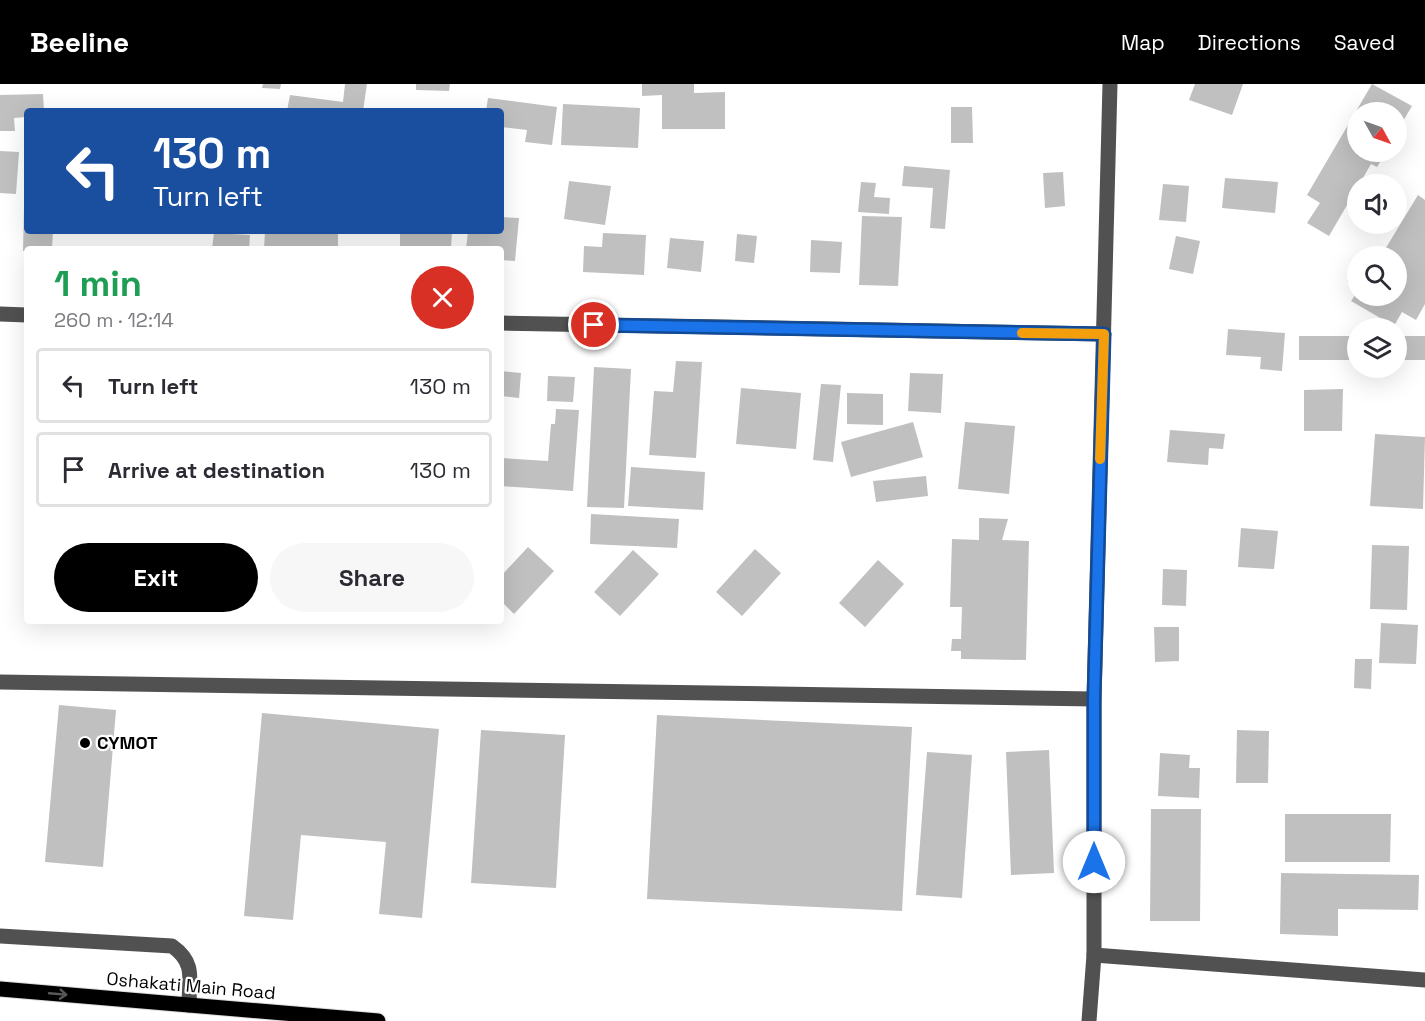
<!DOCTYPE html>
<meta charset="utf-8">
<style>
body{margin:0;font-family:"Space Grotesk",sans-serif;background:#f7f7f7;color:#2b2b33;height:100vh;display:flex;flex-direction:column;font-size:22px;white-space:nowrap}
*{box-sizing:border-box;margin:0}
p{font-size:20px;color:#7c7c81}
.icon{flex:none;width:33px;height:33px;fill:none;stroke:currentColor;stroke-width:2;stroke-linecap:round;stroke-linejoin:round}
.map{position:relative;flex:1;overflow:hidden}
.sheet{position:absolute;left:24px;top:162px;width:480px;height:378px;display:flex;flex-direction:column;background:#fff;border-radius:6px;box-shadow:0 6px 24px #0002}
.sheet>*{flex:none}
.guide{position:absolute;left:24px;top:24px;width:480px;height:126px;border-radius:6px;box-shadow:0 6px 24px #0002;background:#1a4fa0;color:#fff;overflow:hidden}
.needle{width:39px;rotate:130deg}
.buttons{position:absolute;left:1347px;top:18px;display:grid;gap:12px}
.buttons a{display:grid;place-items:center;width:60px;height:60px;border-radius:50%;background:#fff;box-shadow:0 6px 24px #0002;font-size:30px}
.pin{position:absolute;display:grid;place-items:center;width:51px;height:51px;color:#fff;margin:-26px;border:3px solid #fff;border-radius:50%;box-shadow:0 2px 6px #0007}
.me{position:absolute;width:66px;margin:-33px;rotate:0deg;stroke-linejoin:round;filter:drop-shadow(0 0 4px #0008)}
.turn{display:flex;align-items:center;gap:21px;height:126px;padding:0 30px;font-size:27px}
.turn .icon{width:78px;height:78px;stroke-width:2.5}
.turn b{display:block;font-size:42px;line-height:51px}
.round{display:grid;place-items:center;flex:none;width:63px;height:63px;border-radius:32px;background:#f7f7f7}
.head{display:flex;align-items:center;justify-content:space-between;height:102px;padding:0 30px}
h1{font-size:36px;font-weight:700;line-height:45px;color:#1e9e55}
.action{display:flex;gap:12px;margin-top:auto;padding:12px 30px}
.action a{flex:1;height:69px;border-radius:36px;background:#000;color:#fff;font-size:24px;font-weight:700;line-height:69px;text-align:center}
.action a+a{background:#f7f7f7;color:#2b2b33}
ul{padding:0;list-style:none}
li{display:flex;align-items:center;gap:18px;height:75px;margin:0 12px 9px;padding:0 18px;border:3px solid #e1e1e2;border-radius:6px}
li div{flex:1}
li b{display:block;font-size:22px}
li em{font-style:normal}
header{display:flex;align-items:center;gap:36px;box-sizing:border-box;height:84px;padding:0 30px;background:#000;color:#fff}
header strong{font-size:28px}
nav{display:flex;gap:33px;margin-inline-start:auto;font-size:21px}
.map>svg:first-child{display:block}
.building{fill:#c0c0c0}
.lines{fill:none;stroke-linecap:round;stroke-linejoin:round}
.major-casing{stroke:#dbdbdb;stroke-width:17}
.minor{stroke:#515151;stroke-width:15}
.major{stroke:#000;stroke-width:15}
.oneway{stroke:#595959}
.route-casing{stroke:#114b97;stroke-width:15}
.route{stroke:#1a73e8;stroke-width:10}
.slow{stroke:#f59e0b;stroke-width:10}
.poi-dot{fill:#000;stroke:#fff;stroke-width:2}
.labels{text-anchor:middle;stroke-width:4.5;stroke-linejoin:round;paint-order:stroke}
.poi-label{font-size:18px;font-weight:bold;fill:#000;stroke:#fff;text-anchor:start}
.street-label{font-size:18px;fill:#000;stroke:#fff}
</style>
<header>
<strong>Beeline</strong>
<nav><a>Map</a><a>Directions</a><a>Saved</a></nav>
</header>
<div class="map">
<svg width="1425" height="937" viewBox="0 0 1425 937">
<rect width="100%" height="100%" fill="#fff"/>
<g class="building">
<path d="M263 0H281L280 5 262 4Z"/>
<path d="M345 0H367L363 27H287L290 11 343 18Z"/>
<path d="M416 0H450L449 7 416 6Z"/>
<path d="M642 0H694V9L725 8V45H662V11L642 12Z"/>
<path d="M1195 0H1243L1232 31 1189 16Z"/>
<path d="M1372 0 1412 22 1396 49V28H1358V68H1386L1377 83 1371 80 1329 152 1307 139 1320 119 1307 111Z"/>
<path d="M43 10 44 27H27V33L14 34 15 47H0V11Z"/>
<path d="M488 14 557 23 552 61 525 58 527 46 501 43V27H486Z"/>
<path d="M563 20 640 24 638 64 561 61Z"/>
<path d="M951 23H972L973 59H951Z"/>
<path d="M0 67 19 68 16 110 0 109Z"/>
<path d="M904 82 950 86 945 145 930 144 933 104 902 102Z"/>
<path d="M1063 88 1065 122 1045 124 1043 89Z"/>
<path d="M1225 94 1278 98 1275 129 1222 124Z"/>
<path d="M569 97 611 102 605 141 564 135Z"/>
<path d="M861 98 876 99 874 113 890 114 889 130 858 128Z"/>
<path d="M1163 100 1189 102 1186 138 1159 136Z"/>
<path d="M1418 111 1425 116V220L1416 236 1402 228 1394 242 1351 217 1358 207V212H1396V172H1381Z"/>
<path d="M24 123H27V147H53L52 165H27V167H23Z"/>
<path d="M862 132 902 133 898 202 859 201Z"/>
<path d="M501 133 519 134 515 177 501 176V165H466L468 148 484 149V147H501Z"/>
<path d="M265 147H338V165H264Z"/>
<path d="M400 147H452L451 165H400Z"/>
<path d="M214 149 250 151 249 165H212Z"/>
<path d="M603 149 646 151 644 191 583 188 584 162 602 163Z"/>
<path d="M737 150 757 152 754 179 735 177Z"/>
<path d="M1176 152 1200 157 1193 190 1169 185Z"/>
<path d="M670 154 704 157 701 188 667 184Z"/>
<path d="M811 156 842 158 840 189 810 188Z"/>
<path d="M1358 179V203L1347 197Z"/>
<path d="M1228 245 1285 249 1282 287 1260 285 1261 273 1226 271Z"/>
<rect x="1299" y="252" width="59" height="24"/>
<rect x="1396" y="252" width="29" height="24"/>
<path d="M676 277 702 278 696 374 649 371 654 307 673 308Z"/>
<path d="M594 283 631 285 624 424 587 423Z"/>
<path d="M501 287 521 289 519 314 501 312Z"/>
<path d="M910 289 943 290 941 329 908 327Z"/>
<path d="M548 292 575 293 573 318 547 317Z"/>
<path d="M821 300 841 301 833 378 813 376Z"/>
<path d="M741 304 801 309 796 365 736 360Z"/>
<path d="M1343 305 1342 347H1304V306Z"/>
<path d="M847 309 883 310V341L847 340Z"/>
<path d="M556 325 579 326 573 407 501 402V374L548 377 551 340H555Z"/>
<path d="M913 338 923 373 851 393 841 358Z"/>
<path d="M965 338 1015 342 1009 410 958 405Z"/>
<path d="M1170 346 1225 350 1223 365 1209 364 1208 381 1167 378Z"/>
<path d="M1375 350 1425 353 1423 425 1370 422Z"/>
<path d="M631 383 705 388 703 426 628 422Z"/>
<path d="M926 392 928 412 876 418 873 397Z"/>
<path d="M591 430 679 435 677 464 590 460Z"/>
<path d="M979 434 1008 435 1002 456 1029 457 1026 576 961 575V567H951L952 555H961L962 523H950L952 455 979 456Z"/>
<path d="M1241 444 1278 447 1274 485 1238 483Z"/>
<path d="M1372 461 1409 462 1407 526 1370 525Z"/>
<path d="M528 463 554 487 514 530 501 517V492Z"/>
<path d="M755 465 781 489 742 532 716 508Z"/>
<path d="M633 466 659 490 620 532 594 508Z"/>
<path d="M878 476 904 500 865 543 839 519Z"/>
<path d="M1163 485 1187 486 1186 522 1162 521Z"/>
<path d="M1381 539 1418 541 1416 580 1379 579Z"/>
<path d="M1154 543H1179V577L1155 578Z"/>
<path d="M1355 575H1372L1371 605 1354 604Z"/>
<path d="M59 621 116 626 103 783 45 778Z"/>
<path d="M262 629 439 645 422 834 379 830 386 758 301 751 293 836 244 832Z"/>
<path d="M657 631 912 643 902 827 647 815Z"/>
<path d="M481 646 565 651 556 804 471 799Z"/>
<path d="M1237 646 1269 647 1268 699H1236Z"/>
<path d="M1049 666 1054 789 1011 791 1006 668Z"/>
<path d="M927 668 972 671 962 814 916 811Z"/>
<path d="M1160 669 1190 671 1189 684H1200L1199 714 1158 712Z"/>
<path d="M1151 725H1201L1200 837H1150Z"/>
<path d="M1285 730H1391L1390 778H1285Z"/>
<path d="M1281 789 1419 791 1418 826 1338 825V852L1280 850Z"/>
</g>
<g class="lines">
<defs>
<path id="major" d="M0 905 378 937"/>
</defs>
<use href="#major" class="major-casing"/>
<g class="minor">
<path d="M0 230 27 231"/>
<path d="M501 239 1104 250"/>
<path d="M0 598 1094 615"/>
<path d="M0 852 172 862C196 879 189 895 189 921"/>
<path d="M1094 871 1425 896"/>
<path d="M1089 937 1094 871V615L1110 0"/>
</g>
<use href="#major" class="major"/>
</g>
<defs><path id="oneway-shaft" d="M-6 0H5M1.5-3L5.5 0L1.5 3" fill="none" stroke-width="1.6" stroke-linecap="round" stroke-linejoin="round" transform="scale(1.5)"/></defs>
<use class="oneway" href="#oneway-shaft" transform="translate(58 910) rotate(5)"/>
<g class="lines">
<defs>
<path id="route" d="M594 241 1104 250 1094 615V778"/>
</defs>
<use href="#route" class="route-casing"/>
<use href="#route" class="route"/>
<path class="slow" d="M1022 249 1104 250 1100 375"/>
</g>
<circle class="poi-dot" cx="85" cy="659" r="6"/>
<g class="labels">
<g class="poi-label">
<text x="97" y="665">CYMOT</text>
</g>
<g class="street-label">
<text transform="translate(191 902) rotate(5)" y="6">Oshakati Main Road</text>
</g>
</g>
</svg>
<div class="buttons">
<a><svg class="needle" viewBox="-14 -14 28 28"><path d="M0-13l5 13h-10z" fill="#e53935"/><path d="M0 13l5-13h-10z" fill="#7c7c81"/></svg></a>
<a><svg class="icon" aria-label="sound" viewBox="0 0 24 24"><path d="M4 9h4l5-4v14l-5-4H4zM17 9q2 3 0 6"/></svg></a>
<a><svg class="icon" aria-label="search" viewBox="0 0 24 24"><circle cx="10" cy="10" r="6"/><path d="M15 15l6 6"/></svg></a>
<a><svg class="icon" aria-label="layers" viewBox="0 0 24 24"><path d="M12 4l9 5-9 5-9-5zM3 14l9 5 9-5"/></svg></a>
</div>
<div class="pin" style="left:594px;top:241px;background:#d93025"><svg class="icon" aria-label="arrive" viewBox="0 0 24 24"><path d="M6 21V4h12l-3 4 3 4H6"/></svg></div>
<svg class="me" style="left:1094px;top:778px" viewBox="-20 -20 40 40"><circle r="19" fill="#fff"/><path d="M0-13L10 11 0 6-10 11z" fill="#1a73e8"/></svg>
<div class="guide">
<div class="turn"><svg class="icon" aria-label="left" viewBox="0 0 24 24"><path d="M17 20v-9H6M10 6l-5 5 5 5"/></svg><div><b>130 m</b>Turn left</div></div>
</div>
<section class="sheet">
<div class="head"><div><h1>1 min</h1><p>260 m · 12:14</p></div><a class="round" style="background:#d93025;color:#fff"><svg class="icon" aria-label="close" viewBox="0 0 24 24"><path d="M6 6l12 12M18 6L6 18"/></svg></a></div>
<ul>
<li><svg class="icon" aria-label="left" viewBox="0 0 24 24"><path d="M17 20v-9H6M10 6l-5 5 5 5"/></svg><div><b>Turn left</b></div><em>130 m</em></li>
<li><svg class="icon" aria-label="arrive" viewBox="0 0 24 24"><path d="M6 21V4h12l-3 4 3 4H6"/></svg><div><b>Arrive at destination</b></div><em>130 m</em></li>
</ul>
<div class="action"><a>Exit</a><a>Share</a></div>
</section>
</div>
